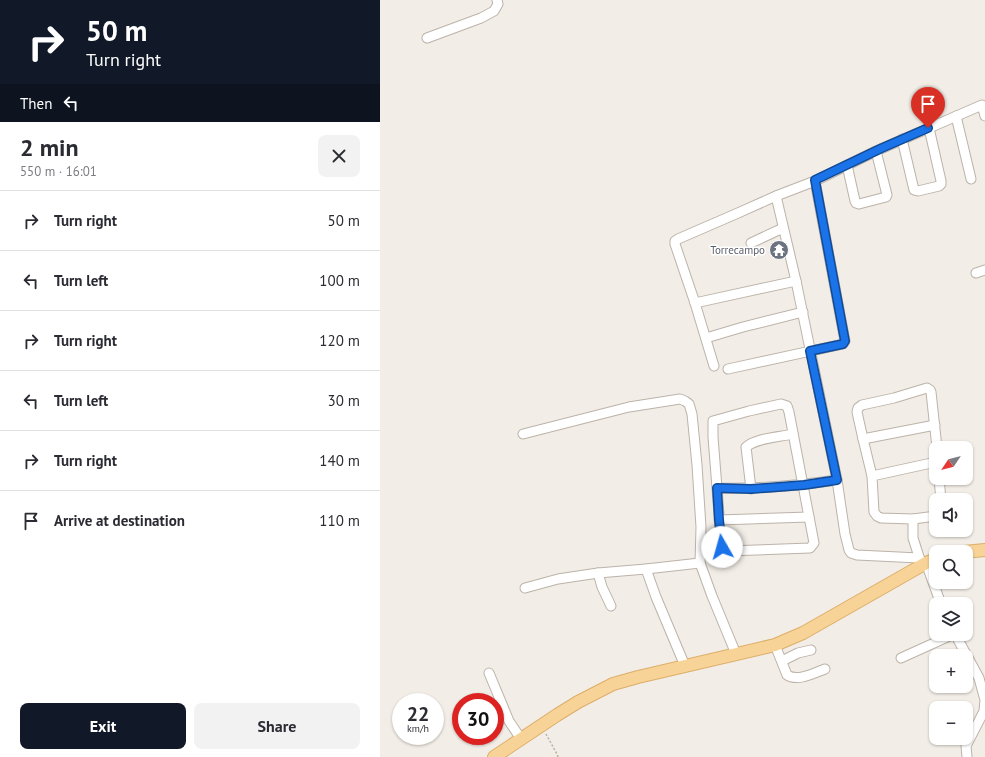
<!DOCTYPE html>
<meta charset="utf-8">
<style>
body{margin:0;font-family:"PT Sans",sans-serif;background:#f2f2f3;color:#2b2b33;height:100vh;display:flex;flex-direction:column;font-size:15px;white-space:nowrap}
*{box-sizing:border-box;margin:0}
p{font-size:13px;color:#7c7c81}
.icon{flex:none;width:22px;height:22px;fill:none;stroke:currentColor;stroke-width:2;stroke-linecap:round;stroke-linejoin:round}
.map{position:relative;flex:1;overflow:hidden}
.side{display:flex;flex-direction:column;background:#fff;width:380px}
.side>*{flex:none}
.hud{background:#111827;color:#fff;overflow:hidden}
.needle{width:26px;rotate:235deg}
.tools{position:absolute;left:549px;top:441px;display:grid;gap:8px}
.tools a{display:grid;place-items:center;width:44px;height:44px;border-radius:8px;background:#fff;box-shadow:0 1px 3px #0004;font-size:20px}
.speed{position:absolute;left:12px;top:693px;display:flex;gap:8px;font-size:20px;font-weight:700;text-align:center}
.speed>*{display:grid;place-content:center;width:52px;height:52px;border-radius:50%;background:#fff;box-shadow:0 1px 3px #0004;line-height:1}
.speed small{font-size:10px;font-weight:400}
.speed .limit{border:6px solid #d22;background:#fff;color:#111}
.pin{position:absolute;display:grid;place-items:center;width:34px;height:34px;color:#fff;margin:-41px -17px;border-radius:50% 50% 50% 0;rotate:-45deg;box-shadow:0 0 4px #0007}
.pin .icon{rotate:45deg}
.me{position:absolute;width:44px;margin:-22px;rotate:353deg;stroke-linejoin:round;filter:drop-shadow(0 0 3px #0008)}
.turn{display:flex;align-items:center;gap:14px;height:84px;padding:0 20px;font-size:18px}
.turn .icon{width:52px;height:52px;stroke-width:2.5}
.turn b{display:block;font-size:28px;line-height:34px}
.then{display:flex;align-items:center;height:38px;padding:0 20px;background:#0003;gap:8px;font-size:15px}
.round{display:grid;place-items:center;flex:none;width:42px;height:42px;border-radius:8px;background:#f2f2f3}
.head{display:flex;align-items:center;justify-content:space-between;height:68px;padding:0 20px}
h1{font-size:24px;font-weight:600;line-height:30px}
.primary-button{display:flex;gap:8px;margin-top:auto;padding:8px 20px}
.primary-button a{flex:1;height:46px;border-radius:8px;background:#111827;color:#fff;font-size:16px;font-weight:600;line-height:46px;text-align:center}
.primary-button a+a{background:#f2f2f3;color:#2b2b33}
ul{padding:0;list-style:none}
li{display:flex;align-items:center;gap:12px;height:60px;padding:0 20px;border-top:1px solid #e1e1e2}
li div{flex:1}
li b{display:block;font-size:15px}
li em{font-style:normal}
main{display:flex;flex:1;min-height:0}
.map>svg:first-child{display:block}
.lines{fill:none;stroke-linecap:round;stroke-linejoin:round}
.minor-casing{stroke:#bcb3a9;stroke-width:11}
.major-casing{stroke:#dcae69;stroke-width:14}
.path{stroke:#bdae9b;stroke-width:1.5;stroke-dasharray:2 2;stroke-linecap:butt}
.minor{stroke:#fff;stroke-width:9}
.major{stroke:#f8d398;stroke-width:12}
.route-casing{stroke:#114b97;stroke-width:10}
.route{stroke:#1a73e8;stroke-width:7}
.labels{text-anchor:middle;stroke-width:3;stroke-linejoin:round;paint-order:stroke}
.worship-label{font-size:11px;fill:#5b616d;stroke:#fff;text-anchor:end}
</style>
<main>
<section class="side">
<div class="hud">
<div class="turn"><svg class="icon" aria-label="right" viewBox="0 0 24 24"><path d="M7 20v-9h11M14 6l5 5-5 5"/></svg><div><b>50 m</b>Turn right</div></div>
<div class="then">Then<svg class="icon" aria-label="left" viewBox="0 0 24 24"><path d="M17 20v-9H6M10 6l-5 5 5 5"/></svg></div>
</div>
<div class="head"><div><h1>2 min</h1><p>550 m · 16:01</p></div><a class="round"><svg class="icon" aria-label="close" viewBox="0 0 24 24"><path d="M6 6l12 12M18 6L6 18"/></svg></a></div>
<ul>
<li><svg class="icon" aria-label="right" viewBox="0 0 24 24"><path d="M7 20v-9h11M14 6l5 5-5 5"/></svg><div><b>Turn right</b></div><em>50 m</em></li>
<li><svg class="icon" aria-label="left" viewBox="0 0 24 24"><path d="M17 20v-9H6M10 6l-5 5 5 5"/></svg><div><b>Turn left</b></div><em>100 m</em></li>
<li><svg class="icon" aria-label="right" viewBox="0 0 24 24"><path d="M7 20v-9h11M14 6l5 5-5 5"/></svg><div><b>Turn right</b></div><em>120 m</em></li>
<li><svg class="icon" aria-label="left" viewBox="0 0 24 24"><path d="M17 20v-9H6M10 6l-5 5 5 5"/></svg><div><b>Turn left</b></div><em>30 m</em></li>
<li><svg class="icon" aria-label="right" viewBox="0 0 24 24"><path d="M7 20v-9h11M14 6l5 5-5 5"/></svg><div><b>Turn right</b></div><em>140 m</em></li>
<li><svg class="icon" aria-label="arrive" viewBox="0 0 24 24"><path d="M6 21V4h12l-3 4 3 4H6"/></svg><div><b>Arrive at destination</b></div><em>110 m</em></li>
</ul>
<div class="primary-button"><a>Exit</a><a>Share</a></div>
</section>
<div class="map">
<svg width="605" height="757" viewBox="0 0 605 757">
<rect width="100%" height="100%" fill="#f2ede6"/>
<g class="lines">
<defs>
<g id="minor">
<path d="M47 38 101 18 114 11 118 4 117 0"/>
<path d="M576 116 591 179"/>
<path d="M522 139 534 190 538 191 559 186 561 184V181L549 128"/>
<path d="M467 165 475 201 476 203 479 204 506 197 507 195 496 151 602 105 605 116"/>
<path d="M396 196 435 181 496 151"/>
<path d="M371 243 403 228"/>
<path d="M596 273 605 270"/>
<path d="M315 303 416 281"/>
<path d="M326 338 363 327 423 312"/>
<path d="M334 366 315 303 295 244V241L298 239 358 213 396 196 416 281 457 480 465 534 469 550 471 553 477 555 539 558"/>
<path d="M348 369 463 344 465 341 435 181"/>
<path d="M143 434 249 407 300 399 305 401 309 404 312 414 317 465 321 527 320 563 332 596 356 654"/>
<path d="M483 439 555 425"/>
<path d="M556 462 492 476 494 512 497 516 501 518 533 519 556 516"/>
<path d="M492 476 483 439 477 412 478 408 482 405 514 398 547 388 550 390 551 392 557 448"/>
<path d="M559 478 561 500"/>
<path d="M337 488 341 542 343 547 346 551 430 548 434 543 409 412 407 406 401 404 369 411 333 421V437L337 488C378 489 416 486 457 480"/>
<path d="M371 489 366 447C376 438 400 437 413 434"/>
<path d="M533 519V538L541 563"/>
<path d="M339 520 429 517"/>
<path d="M546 563 561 604"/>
<path d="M266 569 276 597 305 666"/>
<path d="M218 573 222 587 231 606"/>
<path d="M145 588 178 579 218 573 266 569 320 563"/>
<path d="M575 634 599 678 605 700 604 711 586 746 587 757"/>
<path d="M395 645 407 675C418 682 434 673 445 669"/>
<path d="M521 658 574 634"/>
<path d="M402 661 418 653 431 650"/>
<path d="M109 673 129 721 141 739"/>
</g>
<g id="major">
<path d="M584 552 605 550"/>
<path d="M114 757 177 715 198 702 233 684 258 677 395 645 423 633 546 563 556 559"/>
</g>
</defs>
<use href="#minor" class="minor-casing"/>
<use href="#major" class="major-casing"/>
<path class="path" d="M166 734 177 754 178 757"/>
<use href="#minor" class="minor"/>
<use href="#major" class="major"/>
</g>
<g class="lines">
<defs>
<path id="route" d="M342 547 339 520 337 488 371 489 424 485 457 480 430 351 463 344 465 341 435 180 502 148 548 128"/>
</defs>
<use href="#route" class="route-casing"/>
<use href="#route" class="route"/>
</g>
<defs>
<symbol id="temple-disc" viewBox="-11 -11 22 22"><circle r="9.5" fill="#6b7280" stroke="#fff"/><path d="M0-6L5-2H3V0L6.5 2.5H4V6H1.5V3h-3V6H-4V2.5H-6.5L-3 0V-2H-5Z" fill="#fff"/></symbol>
</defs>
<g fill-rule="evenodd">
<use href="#temple-disc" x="388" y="239" width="22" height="22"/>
</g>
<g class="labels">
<g class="worship-label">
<text x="385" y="254">Torrecampo</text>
</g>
</g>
</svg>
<div class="tools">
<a><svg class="needle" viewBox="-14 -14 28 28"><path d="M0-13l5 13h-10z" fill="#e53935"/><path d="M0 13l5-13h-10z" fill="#7c7c81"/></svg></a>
<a><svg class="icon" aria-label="sound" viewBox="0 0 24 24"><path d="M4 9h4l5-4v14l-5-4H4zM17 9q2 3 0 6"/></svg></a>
<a><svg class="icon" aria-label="search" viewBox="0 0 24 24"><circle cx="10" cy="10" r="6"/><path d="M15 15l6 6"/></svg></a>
<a><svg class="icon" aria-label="layers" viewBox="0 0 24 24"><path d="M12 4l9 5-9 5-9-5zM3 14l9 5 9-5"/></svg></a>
<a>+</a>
<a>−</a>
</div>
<div class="speed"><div>22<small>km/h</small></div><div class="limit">30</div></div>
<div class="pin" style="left:548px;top:128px;background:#d93025"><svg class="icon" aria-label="arrive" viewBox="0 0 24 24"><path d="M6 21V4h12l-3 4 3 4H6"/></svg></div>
<svg class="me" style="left:342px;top:547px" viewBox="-20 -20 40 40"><circle r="19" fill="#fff"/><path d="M0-13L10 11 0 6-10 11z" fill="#1a73e8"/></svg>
</div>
</main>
